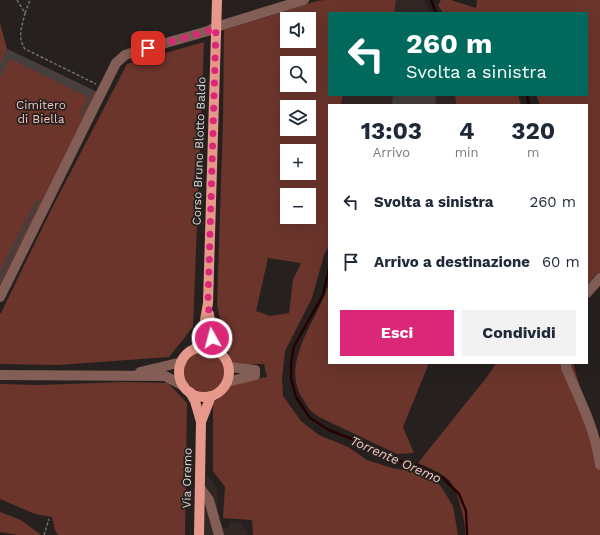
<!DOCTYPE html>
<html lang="it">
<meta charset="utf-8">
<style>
body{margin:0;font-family:"Work Sans",sans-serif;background:#f2f2f3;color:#1f2937;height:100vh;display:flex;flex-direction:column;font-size:15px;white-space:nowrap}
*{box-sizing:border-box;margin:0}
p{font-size:13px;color:#747a83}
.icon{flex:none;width:22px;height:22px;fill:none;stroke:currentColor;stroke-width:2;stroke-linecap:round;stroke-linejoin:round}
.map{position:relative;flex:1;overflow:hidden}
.sheet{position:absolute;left:328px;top:104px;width:260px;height:260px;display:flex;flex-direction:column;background:#fff;border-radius:0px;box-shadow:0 4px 16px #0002}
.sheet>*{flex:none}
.hud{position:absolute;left:328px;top:12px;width:260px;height:84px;border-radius:0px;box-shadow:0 4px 16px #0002;background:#00695c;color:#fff;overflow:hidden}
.buttons{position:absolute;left:280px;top:12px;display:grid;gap:8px}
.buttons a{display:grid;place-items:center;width:36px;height:36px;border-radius:0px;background:#fff;box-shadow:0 4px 16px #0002;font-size:20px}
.pin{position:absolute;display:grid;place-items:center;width:34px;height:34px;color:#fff;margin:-17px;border-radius:8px;box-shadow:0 2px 6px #0006}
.me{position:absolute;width:44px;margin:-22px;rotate:353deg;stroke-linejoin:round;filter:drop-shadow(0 0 3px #0008)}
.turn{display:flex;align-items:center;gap:14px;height:84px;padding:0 12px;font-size:18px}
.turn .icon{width:52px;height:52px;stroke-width:2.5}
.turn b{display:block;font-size:28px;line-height:34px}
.eta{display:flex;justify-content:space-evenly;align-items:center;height:68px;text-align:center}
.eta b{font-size:24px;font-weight:700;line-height:28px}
.button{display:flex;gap:8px;margin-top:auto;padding:8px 12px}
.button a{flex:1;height:46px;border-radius:0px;background:#db2777;color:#fff;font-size:16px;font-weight:700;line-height:46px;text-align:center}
.button a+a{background:#f2f2f3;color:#1f2937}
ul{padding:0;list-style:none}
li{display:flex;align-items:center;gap:12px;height:60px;padding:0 12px}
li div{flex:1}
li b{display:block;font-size:15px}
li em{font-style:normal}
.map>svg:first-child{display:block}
.built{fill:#332725}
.green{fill:#6b352c;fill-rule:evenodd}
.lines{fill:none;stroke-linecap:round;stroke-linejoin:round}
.stream{stroke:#260100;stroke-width:2.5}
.building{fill:#463f3e}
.path{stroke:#74706e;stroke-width:1.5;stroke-dasharray:3 2;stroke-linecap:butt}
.minor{stroke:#835e57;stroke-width:10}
.major{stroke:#e6998b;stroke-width:10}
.route{stroke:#db2777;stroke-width:7;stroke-dasharray:0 12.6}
.labels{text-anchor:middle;stroke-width:3.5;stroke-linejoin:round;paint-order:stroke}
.park-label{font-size:12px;fill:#f5c5bc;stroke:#26211f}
.street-label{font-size:12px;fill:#d8d4d3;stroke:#26211f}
.water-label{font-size:13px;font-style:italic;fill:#f7c7be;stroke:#26211f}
</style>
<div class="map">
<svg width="600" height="535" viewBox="0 0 600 535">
<rect width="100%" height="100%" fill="#26211f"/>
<g class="built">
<path d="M396 0H425L430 13H394Z"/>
<path d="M343 95H455L456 105H341Z"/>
<path d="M208 475 217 490 218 521 223 528H229V522L242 523 243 529 247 531V535H203L204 478Z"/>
</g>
<g class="green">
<path d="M325 0H396L394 13H329V95H343L341 105H329V246L324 255 312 298 285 351 282 379 283 396 301 421 319 435 348 447 367 460 392 468 415 472 440 485 453 506 458 535H253L252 520 223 518 225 487 213 471V403L232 385 240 381 267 377 264 364H233L226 346 217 305 223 122 224 30 317 1ZM287 19H309V41H287ZM287 63H309V85H287ZM287 107H309V129H287ZM287 151H309V173H287ZM287 195H309V217H287ZM268 258 301 263 293 280 289 313 270 316 256 311Z"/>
<path d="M441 0H451L476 8 477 0H600V272L599 274 597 273 587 285V105H540L536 95H587V13H443L438 5Z"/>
<path d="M0 23 7 49 97 92 0 285Z"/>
<path d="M204 42 193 327 169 357 58 365 0 364V313H1L52 208 127 64Z"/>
<path d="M455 95H518L521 105H456Z"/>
<path d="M329 283V363H429L403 427 414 453 397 454 319 417C310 411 308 408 303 399 279 361 319 319 329 283Z"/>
<circle cx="204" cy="372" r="20"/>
<path d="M496 363H573L600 457V535H465C466 522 458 491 449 480 442 473 427 467 418 463L490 373Z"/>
<path d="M124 382 168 383 187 403 185 535H58L55 530 52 517 35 514 0 499V384L38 385Z"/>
<path d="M0 512 21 520 41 535H18L0 532Z"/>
</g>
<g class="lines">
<g class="stream">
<path d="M431 0 436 13"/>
<path d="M527 95 529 105"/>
<path d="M329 267 323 295 294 346 291 363V378L296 397 310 418 329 430 365 444 391 459 416 465 442 477 459 494 466 511 467 535"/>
</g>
</g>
<g class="building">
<path d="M7 49 95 91 82 116 79 115 88 97 10 59 0 78V64Z"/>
<path d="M393 95H436L435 105H392Z"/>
<path d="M37 199 40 201 0 282V271Z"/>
</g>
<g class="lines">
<g class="path">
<path d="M17 0 25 13C22 27 17 37 25 49L96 84"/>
<path d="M25 13 30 0"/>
<path d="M44 535 49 519"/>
</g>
<g class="minor">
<path d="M587 293 600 278"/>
<path d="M0 297 116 63 125 55 134 52 208 31 216 27 304 0"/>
<path d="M566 363V368C580 400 596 431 600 465"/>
<path d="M140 372 182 362"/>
<path d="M0 375 165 376 184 386"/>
<path d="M227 382 255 375V370L229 367"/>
<path d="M200 488 209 500 219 535"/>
</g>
<g class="major">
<path d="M209 314 212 338 216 350"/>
<circle cx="204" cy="372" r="25"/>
<path d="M195 349 202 337 208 303 217 0"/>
<path d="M190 392 195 401 201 422 199 535"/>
<path d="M201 422 211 396"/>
</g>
</g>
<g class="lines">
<path class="route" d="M148 48 208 31 216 28 208 303 212 338"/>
</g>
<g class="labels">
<g class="park-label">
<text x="41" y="109">Cimitero<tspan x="41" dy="14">di Biella</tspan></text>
</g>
<g class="street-label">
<text transform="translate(199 151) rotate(-88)" y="4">Corso Bruno Blotto Baldo</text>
<text transform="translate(187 478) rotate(-89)" y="4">Via Oremo</text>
</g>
<g class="water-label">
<text transform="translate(396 459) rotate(24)" y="5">Torrente Oremo</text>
</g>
</g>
</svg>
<div class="buttons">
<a><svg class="icon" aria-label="sound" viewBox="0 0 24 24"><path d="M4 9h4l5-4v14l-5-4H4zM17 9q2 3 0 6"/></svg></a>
<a><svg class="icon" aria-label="search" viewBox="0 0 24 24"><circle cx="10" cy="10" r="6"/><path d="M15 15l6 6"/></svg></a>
<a><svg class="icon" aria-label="layers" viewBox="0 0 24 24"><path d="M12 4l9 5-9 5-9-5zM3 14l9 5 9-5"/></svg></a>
<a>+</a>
<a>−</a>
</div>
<div class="pin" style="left:148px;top:48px;background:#d93025"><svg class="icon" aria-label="arrive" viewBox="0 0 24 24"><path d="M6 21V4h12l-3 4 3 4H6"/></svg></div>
<svg class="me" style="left:212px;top:338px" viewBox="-20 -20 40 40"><circle r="17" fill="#db2777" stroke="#fff" stroke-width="3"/><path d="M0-11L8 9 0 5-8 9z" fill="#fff"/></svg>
<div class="hud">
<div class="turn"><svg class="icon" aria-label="left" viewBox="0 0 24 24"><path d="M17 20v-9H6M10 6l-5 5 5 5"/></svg><div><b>260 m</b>Svolta a sinistra</div></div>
</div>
<section class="sheet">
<div class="eta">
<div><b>13:03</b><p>Arrivo</p></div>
<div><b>4</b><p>min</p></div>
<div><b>320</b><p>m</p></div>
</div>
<ul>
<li><svg class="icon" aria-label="left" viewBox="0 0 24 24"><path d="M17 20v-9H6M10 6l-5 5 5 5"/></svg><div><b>Svolta a sinistra</b></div><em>260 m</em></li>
<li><svg class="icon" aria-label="arrive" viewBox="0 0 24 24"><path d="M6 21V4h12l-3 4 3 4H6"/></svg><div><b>Arrivo a destinazione</b></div><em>60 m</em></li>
</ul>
<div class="button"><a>Esci</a><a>Condividi</a></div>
</section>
</div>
